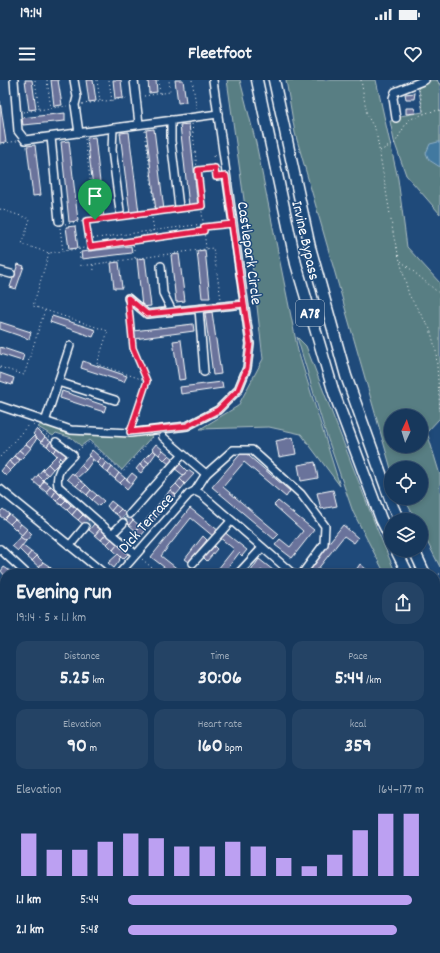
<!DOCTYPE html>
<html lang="en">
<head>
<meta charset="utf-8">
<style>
  :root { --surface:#17385c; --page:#244365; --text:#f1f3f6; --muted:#9eacbb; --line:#365272; --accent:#bca0f2 }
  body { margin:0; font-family:Dekko,sans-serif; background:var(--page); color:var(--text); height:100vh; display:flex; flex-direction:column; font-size:15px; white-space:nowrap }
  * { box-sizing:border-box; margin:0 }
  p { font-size:13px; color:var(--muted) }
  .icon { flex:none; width:22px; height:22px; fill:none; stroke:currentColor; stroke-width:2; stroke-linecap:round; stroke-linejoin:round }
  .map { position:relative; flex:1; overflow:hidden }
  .panel { position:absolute; left:0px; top:489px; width:440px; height:384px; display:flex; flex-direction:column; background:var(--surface); border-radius:16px 16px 0 0; box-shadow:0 2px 6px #0003,0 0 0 1px var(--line) }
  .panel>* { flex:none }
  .needle { width:26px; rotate:4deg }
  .controls { position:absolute; left:384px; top:329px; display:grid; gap:8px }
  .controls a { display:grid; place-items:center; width:44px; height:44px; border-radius:50%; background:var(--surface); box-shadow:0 2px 6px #0003,0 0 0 1px var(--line); font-size:20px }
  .pin { position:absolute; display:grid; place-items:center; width:34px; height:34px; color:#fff; margin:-41px -17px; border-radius:50% 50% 50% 0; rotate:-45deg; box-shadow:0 0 4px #0007 }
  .pin .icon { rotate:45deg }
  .round { display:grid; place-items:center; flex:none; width:42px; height:42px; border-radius:16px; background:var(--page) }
  .summary { display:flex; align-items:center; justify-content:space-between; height:68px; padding:0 16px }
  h1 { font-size:22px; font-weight:800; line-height:30px }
  .figures { display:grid; grid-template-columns:repeat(3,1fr); gap:6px; height:68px; padding:4px 16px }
  .figures div { display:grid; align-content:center; border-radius:10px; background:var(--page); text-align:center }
  .figures b { font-size:20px; font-weight:800 }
  .figures small { font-size:11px; font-weight:400 }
  .figures p { font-size:11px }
  .chart { height:112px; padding:8px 16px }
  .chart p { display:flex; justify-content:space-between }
  .chart svg { width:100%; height:72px; margin-top:4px; stroke:var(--accent); stroke-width:6 }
  ul { padding:0 16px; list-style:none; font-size:13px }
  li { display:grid; grid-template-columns:64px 48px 1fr; align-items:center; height:30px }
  li i { height:10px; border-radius:5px; background:var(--accent) }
  .status { display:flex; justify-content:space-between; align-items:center; height:28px; padding:0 20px; background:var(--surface); direction:ltr }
  .status svg { height:11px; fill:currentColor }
  header { display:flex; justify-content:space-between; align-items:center; height:52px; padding:0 16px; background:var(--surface); font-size:18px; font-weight:800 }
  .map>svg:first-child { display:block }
</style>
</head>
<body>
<div class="status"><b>19:14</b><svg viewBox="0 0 49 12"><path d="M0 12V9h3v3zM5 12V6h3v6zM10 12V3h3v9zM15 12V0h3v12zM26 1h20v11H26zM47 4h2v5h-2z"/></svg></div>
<header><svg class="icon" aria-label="menu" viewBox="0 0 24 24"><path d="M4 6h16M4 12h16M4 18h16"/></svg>Fleetfoot<svg class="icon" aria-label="heart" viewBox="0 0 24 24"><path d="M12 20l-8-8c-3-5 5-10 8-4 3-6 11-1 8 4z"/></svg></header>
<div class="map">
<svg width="440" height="873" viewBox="0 0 440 873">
  <rect width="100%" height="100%" fill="#1f4a7a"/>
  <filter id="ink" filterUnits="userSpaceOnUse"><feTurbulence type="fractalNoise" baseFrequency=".025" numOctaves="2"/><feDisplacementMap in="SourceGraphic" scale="8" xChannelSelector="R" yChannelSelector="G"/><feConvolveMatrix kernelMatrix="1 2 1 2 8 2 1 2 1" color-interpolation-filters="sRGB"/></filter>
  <g filter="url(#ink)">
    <g fill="#597e83" stroke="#acbec1" fill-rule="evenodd">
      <path d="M227,0H240L256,63L298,271L340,406L301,354L269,347L200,349L238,326L263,279L248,148Z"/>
      <path d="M286,0H376L398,99L407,167L440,203V338L427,352L440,395V487L421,450V440H416L404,418H421V388L391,389L295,53ZM391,336H421V366H391Z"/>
      <path d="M432,0H437L440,5V134L406,95L394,61L390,41L397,40L400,36L423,32L418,6Z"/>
      <path d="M297,257L306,266L377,449L396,494H385L353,432L325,351Z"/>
      <path d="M43,343L66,353L103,356L154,354L122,390L89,360L81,366L72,358L56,353L53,356L38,347Z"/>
    </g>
    <path fill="#4379a0" stroke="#8eafc6" d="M438,62H440V87L429,80L426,73L430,64Z"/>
    <g fill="#6a739b" stroke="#fff">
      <path d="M25,0H32L36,29L29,30Z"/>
      <path d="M51,0H58L62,25L54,26Z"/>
      <path d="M86,0H93L96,21L89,22Z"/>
      <path d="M113,0H121L123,18L115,19Z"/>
      <path d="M148,0H156L157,12L149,13Z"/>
      <path d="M175,0H183L186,22L178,23Z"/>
      <path d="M415,13L414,19H406L405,14Z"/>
      <path d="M0,21L6,62L0,63Z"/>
      <path d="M406,28H414L416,33L406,34Z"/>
      <path d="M65,33V41L23,45L22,38Z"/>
      <path d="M189,44L198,125L189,126L180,45Z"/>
      <path d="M154,49L164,130L156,131L146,50Z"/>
      <path d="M129,52L139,133L130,134L120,53Z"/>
      <path d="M95,57L104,138L97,139L87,58Z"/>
      <path d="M69,61L78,141L69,142L61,62Z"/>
      <path d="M35,65L41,115L33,116L27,66Z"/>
      <path d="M75,146L78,168L69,169L66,147Z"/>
      <path d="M131,166L132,173L82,179L81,172Z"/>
      <path d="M205,170L210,218H202L197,171Z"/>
      <path d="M179,174L185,221L176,222L171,175Z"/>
      <path d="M145,178L151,226L142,227L137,179Z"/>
      <path d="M119,182L122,208H114L111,183Z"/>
      <path d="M18,184L24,186L16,209L10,207Z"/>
      <path d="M212,232L221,294L213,295L205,233Z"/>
      <path d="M52,236L96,250L93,257L50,242Z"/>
      <path d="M0,242L31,252L29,259L0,249Z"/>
      <path d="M193,244L194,251L134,259L133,251Z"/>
      <path d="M181,260L186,299L179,300L173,261Z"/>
      <path d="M0,267L24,275L22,281L0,274Z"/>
      <path d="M83,281L127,296L124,302L81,288Z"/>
      <path d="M0,293L14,298L12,305L0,301Z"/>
      <path d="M222,302L223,308L181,314L180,307Z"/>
      <path d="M62,311L106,326L104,332L60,318Z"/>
      <path d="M37,349L45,357L41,362L33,354Z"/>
      <path d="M34,356L37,358L31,368L26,364Z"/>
      <path d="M45,357L51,361L47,366L41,362Z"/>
      <path d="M293,357L296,374L279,377L276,361Z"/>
      <path d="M51,361L58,367L53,372L47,366Z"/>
      <path d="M26,364L31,368L25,375L19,370Z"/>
      <path d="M156,364L163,370L159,375L152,369Z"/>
      <path d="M58,367L67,375L62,380L53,372Z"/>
      <path d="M19,370L25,375L20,380L14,376Z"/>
      <path d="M92,370L101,378L97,383L88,375Z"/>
      <path d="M153,370L156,373L149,383L144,379Z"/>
      <path d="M163,370L169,375L164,380L159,375Z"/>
      <path d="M243,371L290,411L286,417L244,382L223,407L279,454L274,459L212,407Z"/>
      <path d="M57,375L60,378L58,380L60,382L53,389L48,384Z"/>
      <path d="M169,375L174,379L169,384L164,380Z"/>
      <path d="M14,376L20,380L15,386L9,381Z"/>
      <path d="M89,376L93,380L86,390L81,385Z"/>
      <path d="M101,378L106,382L102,388L97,383Z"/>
      <path d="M144,379L149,383L145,388L140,384Z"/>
      <path d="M9,381L15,386L10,391L5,386Z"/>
      <path d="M106,382L112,387L108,393L102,388Z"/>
      <path d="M178,382L187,391L183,395L174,388Z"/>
      <path d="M315,382L318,398L301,401L298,385Z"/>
      <path d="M48,384L53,389L48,395L42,390Z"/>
      <path d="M140,384L145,388L141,393L136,389Z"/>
      <path d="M81,385L86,390L77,398L73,395Z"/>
      <path d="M5,386L10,391L6,396L1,391Z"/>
      <path d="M112,387L119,393L115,399L108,393Z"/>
      <path d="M42,390L48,395L43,400L38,395Z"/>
      <path d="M188,390L194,394L185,404L180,399Z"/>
      <path d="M72,393L81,401L76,406L67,399Z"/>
      <path d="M119,393L125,398L120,403L115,399Z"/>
      <path d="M132,393L137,397L132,404L127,399Z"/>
      <path d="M38,395L44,401L40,407L33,401Z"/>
      <path d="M125,398L132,404L127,410L120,403Z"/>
      <path d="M180,399L185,404L181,409L176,404Z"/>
      <path d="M44,401L51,406L46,412L40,407Z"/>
      <path d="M81,401L86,405L81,410L76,406Z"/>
      <path d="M176,404L181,409L176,415L170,410Z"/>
      <path d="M86,405L91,410L87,415L81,410Z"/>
      <path d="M51,406L56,411L52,417L46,412Z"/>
      <path d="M91,410L97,415L92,420L87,415Z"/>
      <path d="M170,410L176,415L170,421L165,417Z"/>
      <path d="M333,410L337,426L321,429L317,413Z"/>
      <path d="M56,411L61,416L56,421L52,417Z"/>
      <path d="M97,415L104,421L99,426L92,420Z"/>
      <path d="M61,416L66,420L61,425L56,421Z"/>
      <path d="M165,417L170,421L166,426L161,421Z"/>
      <path d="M66,420L71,425L67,430L61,425Z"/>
      <path d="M111,421L116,425L111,431L107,426Z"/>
      <path d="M161,421L166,426L161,432L156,427Z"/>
      <path d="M278,421L314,450L292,478L275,465L280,459L290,467L303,451L274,425Z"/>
      <path d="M71,425L77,429L72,435L67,430Z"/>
      <path d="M116,425L121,429L116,434L111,431Z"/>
      <path d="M156,427L161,432L156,438L151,434Z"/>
      <path d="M190,428L219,451L214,457L191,438L161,476L184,494H173L151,477Z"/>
      <path d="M3,429L9,434L4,439L0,436V432Z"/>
      <path d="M77,429L83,435L78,440L72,435Z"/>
      <path d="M121,429L126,434L122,439L116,434Z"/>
      <path d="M9,434L15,439L10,444L4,439Z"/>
      <path d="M126,434L133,440L129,445L122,439Z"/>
      <path d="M151,434L156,438L151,444L146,440Z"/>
      <path d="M83,435L89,440L85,446L78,440Z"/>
      <path d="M15,439L21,444L16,450L10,444Z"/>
      <path d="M133,440L140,446L136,451L129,445Z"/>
      <path d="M146,440L151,444L146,450L141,445Z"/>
      <path d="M21,444L27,449L22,455L16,450Z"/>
      <path d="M94,444L100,449L95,455L89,450Z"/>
      <path d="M141,445L146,450L139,458L133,453Z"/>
      <path d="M343,445L358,458L354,463L344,456L317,490L322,494H310L306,491Z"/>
      <path d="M27,449L32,454L26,461L20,457Z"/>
      <path d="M100,449L106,454L101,460L95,455Z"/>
      <path d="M223,451L247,470L242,476L239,473L223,494H214L234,469L219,457Z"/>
      <path d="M106,454L112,459L107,464L101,460Z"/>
      <path d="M203,456L207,460L189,482L185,479Z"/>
      <path d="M20,457L26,461L18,471L12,466Z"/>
      <path d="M112,459L118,464L113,470L107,464Z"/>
      <path d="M118,464L128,474L123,479L113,470Z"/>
      <path d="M22,465L31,472L27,477L19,469Z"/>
      <path d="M213,465L217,469L207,481L203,477Z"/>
      <path d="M31,472L37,476L32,481L27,477Z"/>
      <path d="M118,474L121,477L119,479L120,480L114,488L108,483Z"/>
      <path d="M37,476L43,482L39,487L32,481Z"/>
      <path d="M259,479L278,494H266L261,490L258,494H249Z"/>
      <path d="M43,482L49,486L44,492L39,487Z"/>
      <path d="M360,484L372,494H361L356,490Z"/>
      <path d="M49,486L54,491L52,494H47L44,492Z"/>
      <path d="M4,487L7,489L14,494H5V496L1,491Z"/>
      <path d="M435,663L440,667V676L435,672Z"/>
      <path d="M440,691V703L435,709V698Z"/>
      <path d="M435,755L439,758L440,757L439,769L435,766Z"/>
      <rect x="0" y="844" width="5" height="13"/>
      <path d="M435,844L440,848V858L435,854Z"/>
      <path d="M372,868H387L384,873H380Z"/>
    </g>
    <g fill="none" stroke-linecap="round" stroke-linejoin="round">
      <g stroke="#41658e" stroke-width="7" stroke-dasharray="7 3.5" stroke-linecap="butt">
        <path d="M123,443L130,434"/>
        <path d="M85,447L91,440"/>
      </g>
      <g stroke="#fff" stroke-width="10">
        <g id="minor">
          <path d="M14,0L18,51L25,60L218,34"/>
          <path d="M74,0L77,17L75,25L79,53"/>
          <path d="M134,0L139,44"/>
          <path d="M396,38L393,18L395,12L425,0"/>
          <path d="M171,40V61L179,127"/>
          <path d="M113,48L112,70L120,131"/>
          <path d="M51,57L59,141"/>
          <path d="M161,186L163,213L172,231"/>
          <path d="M0,191L11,194"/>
          <path d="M128,218L147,234L244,224"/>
          <path d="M199,229L204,292"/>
          <path d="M58,302L115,320"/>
          <path d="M0,326L71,350L130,353L187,346L218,330L238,310L247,288L250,264L213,0"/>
          <path d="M45,342L70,266"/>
          <path d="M163,357L206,394"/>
          <path d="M56,362L73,375C63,385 55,391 58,406L135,474"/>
          <path d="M0,409L101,491"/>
          <path d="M195,411L206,394L233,370H252L301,414L325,446L324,464L302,494"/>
          <path d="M195,411L201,414L293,494"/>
          <path d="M130,434L182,375"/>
          <path d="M112,454L123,443"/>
          <path d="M70,465L85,447"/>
          <path d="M0,469L27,494"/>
          <path d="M193,483L231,441"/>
          <path d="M119,494L189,414L195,411"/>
          <path d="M238,494L262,468"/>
          <path d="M0,603L5,605"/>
          <path d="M0,627L5,616"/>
          <path d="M0,635L5,638"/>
          <path d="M435,652L440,657"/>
          <path d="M0,705L5,707"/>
          <path d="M0,725L5,714"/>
          <path d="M435,736L440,738"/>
          <path d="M435,831L440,835"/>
          <path d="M63,868L73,873"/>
          <path d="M204,868L209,873"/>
          <path d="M344,868L353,873"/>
          <path d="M27,873L29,868"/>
          <path d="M116,873L119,868"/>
        </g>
      </g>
      <g stroke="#fff" stroke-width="13">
        <g id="highway">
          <path d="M257,0L296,184L334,313L381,439L391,459"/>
          <path d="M274,0L310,167L346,296L393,427L399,440"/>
          <path d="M396,470L408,494"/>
          <path d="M414,470L425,494"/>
          <path d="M435,514L440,524"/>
          <path d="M435,549L440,559"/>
        </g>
      </g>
      <g stroke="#fff" stroke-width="1" stroke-dasharray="1 3" stroke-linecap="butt">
        <path d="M35,0L39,29"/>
        <path d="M47,0L51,29"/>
        <path d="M97,0L100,21"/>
        <path d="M109,0L112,21"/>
        <path d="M158,0L160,13"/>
        <path d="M192,0L197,30"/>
        <path d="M361,0L367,35L376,51L394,158L409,215L430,249L436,271L440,331"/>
        <path d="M437,0L440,5"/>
        <path d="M419,10L424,34"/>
        <path d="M144,16L170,12L169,0"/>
        <path d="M82,24L129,18"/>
        <path d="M23,32L67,26"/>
        <path d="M192,44L206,168"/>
        <path d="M145,51L155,131"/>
        <path d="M85,59L95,139"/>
        <path d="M0,64L17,61"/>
        <path d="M380,71L395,63L408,40L429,32L440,30"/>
        <path d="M216,75H213L216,97H220"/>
        <path d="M198,90L215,88"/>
        <path d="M186,128L201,126"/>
        <path d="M0,129L30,139L22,164L49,173L204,151"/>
        <path d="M125,135L173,129"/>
        <path d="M87,142L90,167"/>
        <path d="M65,144L116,137"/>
        <path d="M204,147L227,144"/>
        <path d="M60,148L63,171"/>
        <path d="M89,159L203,144"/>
        <path d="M79,169L81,186L213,168L221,219"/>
        <path d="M49,173L33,226L108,251L97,284L147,301"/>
        <path d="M135,178L133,161L154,150L151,132"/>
        <path d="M401,181L440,214"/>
        <path d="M93,185L94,190"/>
        <path d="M129,229L133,268L147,301L132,346"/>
        <path d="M0,287L24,295L45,230"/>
        <path d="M33,345L51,358"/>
        <path d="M78,370L89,362L123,392L153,357"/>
        <path d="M0,377L29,344"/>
        <path d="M142,479L159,494"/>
        <path d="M440,494H437L440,499"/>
        <path d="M435,719L440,713"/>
        <path d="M435,720L440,723"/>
      </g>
      <use href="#minor" stroke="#1f4a7a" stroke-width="7"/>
      <use href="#highway" stroke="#1f4a7a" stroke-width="10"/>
    </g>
  </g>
  <g fill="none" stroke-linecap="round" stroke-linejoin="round" filter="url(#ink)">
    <g stroke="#fff" stroke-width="8">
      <path id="route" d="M95,140L86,141L90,167L204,151V147L232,144L250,264L247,288L238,310L218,330L187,346L130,352L147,301L133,268L128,218L147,234L244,224L226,96L216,97L215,88L198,90L202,126L95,140"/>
    </g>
    <use href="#route" stroke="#e11d48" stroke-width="5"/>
  </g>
  <g text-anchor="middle" stroke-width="3" stroke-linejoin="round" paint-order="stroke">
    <rect fill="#1f4a7a" stroke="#bcc9d7" stroke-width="1" x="296" y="220" width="28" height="26" rx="3"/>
    <g font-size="15" font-weight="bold" fill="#fff">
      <text x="310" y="238">A78</text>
    </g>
    <g font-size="16" fill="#fff" stroke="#1f4a7a">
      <text transform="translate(307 160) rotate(77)" y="6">Irvine Bypass</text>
      <text transform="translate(251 173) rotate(82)" y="6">Castlepark Circle</text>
      <text transform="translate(145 442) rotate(-48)" y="6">Dick Terrace</text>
    </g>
  </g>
</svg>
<div class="controls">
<a><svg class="needle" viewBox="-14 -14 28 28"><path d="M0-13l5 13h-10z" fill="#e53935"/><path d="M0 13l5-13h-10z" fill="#9eacbb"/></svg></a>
<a><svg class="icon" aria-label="locate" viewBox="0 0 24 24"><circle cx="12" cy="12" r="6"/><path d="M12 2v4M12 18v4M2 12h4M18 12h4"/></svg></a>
<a><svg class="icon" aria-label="layers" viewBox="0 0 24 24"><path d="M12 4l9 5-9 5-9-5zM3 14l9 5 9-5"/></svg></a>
</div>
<div class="pin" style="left:95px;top:140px;background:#1e9e55"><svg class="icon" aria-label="arrive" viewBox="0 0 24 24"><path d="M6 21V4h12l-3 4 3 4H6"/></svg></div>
<section class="panel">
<div class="summary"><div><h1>Evening run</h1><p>19:14 · 5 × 1.1 km</p></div><a class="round"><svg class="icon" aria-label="share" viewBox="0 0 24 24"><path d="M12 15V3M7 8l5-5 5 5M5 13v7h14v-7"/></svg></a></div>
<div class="figures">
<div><p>Distance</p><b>5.25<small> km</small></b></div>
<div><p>Time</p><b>30:06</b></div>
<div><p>Pace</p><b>5:44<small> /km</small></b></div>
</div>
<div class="figures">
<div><p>Elevation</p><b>90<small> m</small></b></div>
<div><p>Heart rate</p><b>160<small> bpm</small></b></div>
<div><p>kcal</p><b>359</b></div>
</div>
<div class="chart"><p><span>Elevation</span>164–177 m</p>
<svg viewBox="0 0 160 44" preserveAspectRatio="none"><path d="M5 44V18M15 44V28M25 44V28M35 44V23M45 44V18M55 44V21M65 44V26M75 44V26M85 44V23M95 44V26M105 44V33M115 44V38M125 44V31M135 44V16M145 44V6M155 44V6"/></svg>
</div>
<ul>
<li><b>1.1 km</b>5:44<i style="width:96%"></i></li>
<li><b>2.1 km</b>5:48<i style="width:91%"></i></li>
</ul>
</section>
</div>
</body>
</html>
